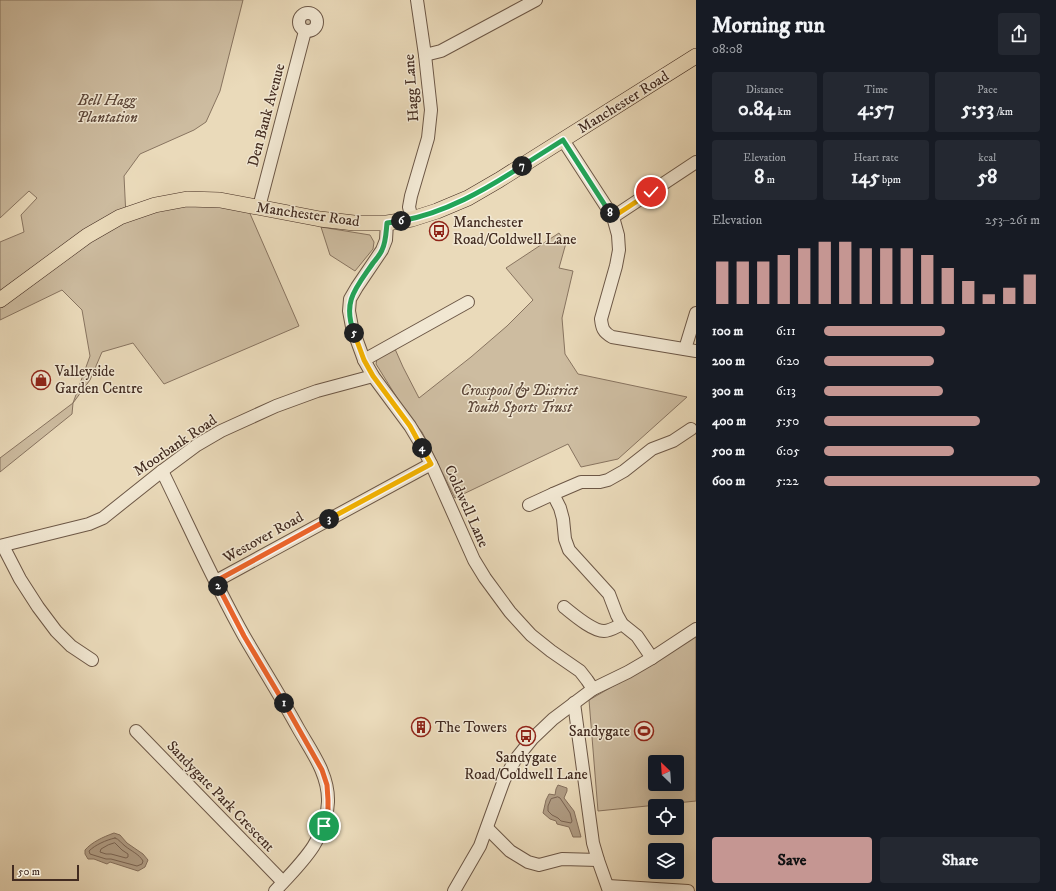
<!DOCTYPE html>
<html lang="en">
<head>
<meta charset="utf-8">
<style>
  :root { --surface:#171b24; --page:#242831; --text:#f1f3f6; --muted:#9ea1a6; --accent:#c59692 }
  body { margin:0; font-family:"IM FELL DW Pica",serif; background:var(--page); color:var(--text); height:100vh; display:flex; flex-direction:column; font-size:15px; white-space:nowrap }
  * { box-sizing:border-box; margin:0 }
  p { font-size:13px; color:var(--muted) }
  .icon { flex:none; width:22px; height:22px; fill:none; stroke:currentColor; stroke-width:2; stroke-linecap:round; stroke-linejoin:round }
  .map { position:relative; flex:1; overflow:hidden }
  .sheet { display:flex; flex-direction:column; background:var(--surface); width:360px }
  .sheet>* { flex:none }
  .needle { width:26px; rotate:335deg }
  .controls { position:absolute; left:648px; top:755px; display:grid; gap:8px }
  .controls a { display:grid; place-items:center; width:36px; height:36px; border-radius:4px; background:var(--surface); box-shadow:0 4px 16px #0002; font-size:20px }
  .scale { position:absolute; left:12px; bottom:10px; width:67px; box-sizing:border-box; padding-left:4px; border:2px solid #422b20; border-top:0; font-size:11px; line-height:14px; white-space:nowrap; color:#422b20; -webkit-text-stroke:3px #f1e7d2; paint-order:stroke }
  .pin { position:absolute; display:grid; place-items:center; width:34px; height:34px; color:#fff; margin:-17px; border:2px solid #fff; border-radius:50%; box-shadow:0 1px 4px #0007 }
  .km { position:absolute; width:20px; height:20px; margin:-10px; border-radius:50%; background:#222; color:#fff; font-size:11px; line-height:20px; text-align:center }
  .round { display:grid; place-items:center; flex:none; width:42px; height:42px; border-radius:4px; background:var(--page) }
  .overview { display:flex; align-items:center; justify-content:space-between; height:68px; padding:0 16px }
  h1 { font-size:22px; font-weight:700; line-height:30px }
  .stats { display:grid; grid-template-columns:repeat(3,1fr); gap:6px; height:68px; padding:4px 16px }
  .stats div { display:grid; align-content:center; border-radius:4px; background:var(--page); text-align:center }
  .stats b { font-size:20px; font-weight:700 }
  .stats small { font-size:11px; font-weight:400 }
  .stats p { font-size:11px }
  .chart { height:112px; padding:8px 16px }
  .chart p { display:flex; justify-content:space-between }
  .chart svg { width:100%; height:72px; margin-top:4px; stroke:var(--accent); stroke-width:6 }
  .action { display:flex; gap:8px; margin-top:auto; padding:8px 16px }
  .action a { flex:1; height:46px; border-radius:4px; background:var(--accent); color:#111; font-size:16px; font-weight:700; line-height:46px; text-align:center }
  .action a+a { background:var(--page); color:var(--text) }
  ul { padding:0 16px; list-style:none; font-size:13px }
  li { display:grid; grid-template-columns:64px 48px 1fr; align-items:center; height:30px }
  li i { height:10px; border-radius:5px; background:var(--accent) }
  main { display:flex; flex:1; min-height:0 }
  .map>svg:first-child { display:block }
</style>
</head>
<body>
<main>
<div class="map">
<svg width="696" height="891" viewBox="0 0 696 891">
  <rect width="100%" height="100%" fill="#eadaba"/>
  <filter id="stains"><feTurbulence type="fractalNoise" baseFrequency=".005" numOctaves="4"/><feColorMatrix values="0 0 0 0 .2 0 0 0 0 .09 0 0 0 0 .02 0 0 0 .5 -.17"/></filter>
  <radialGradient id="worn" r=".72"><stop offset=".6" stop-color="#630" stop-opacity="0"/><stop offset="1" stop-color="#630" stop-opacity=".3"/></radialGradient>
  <g fill="#cdbca0" stroke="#887460" fill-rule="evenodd">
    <path d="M0,0H243L220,91L206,122L194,130L140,154L124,176L126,217L186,205L248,209L299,326L164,384L133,343L102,352L90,380L73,403L72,414L0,472V458L73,403L90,356L82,310L62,290L0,320V242L24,232L21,215L37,198L29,191L0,218Z"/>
    <circle cx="308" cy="22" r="5.5"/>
    <path d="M321,227L370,235L374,242L373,249L355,271L330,255Z"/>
    <path d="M559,233L566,243L559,268L573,271L562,318L565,354L578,374L687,397L618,459L581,467L568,444L455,498L422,432L404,409L376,364L377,359L395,349L403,367L419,398L471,357L507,326L533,300L506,268Z"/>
    <path d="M696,635V801L598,811L589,700L636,673ZM655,762H677V784H655Z"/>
  </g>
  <g fill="#b19e86" stroke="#85705d">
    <path d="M558,785L567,788V791L564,798L574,811L581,837H573L569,827L557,824L556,821L550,819L543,813L546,800L549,794L555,795L556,789Z"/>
    <path d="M114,833L120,835L127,843L143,854L148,860L145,867L138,871L110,862L107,864L94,859H88L85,854V850C92,842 103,837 114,833Z"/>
  </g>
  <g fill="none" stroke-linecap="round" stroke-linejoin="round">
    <g stroke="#7a6453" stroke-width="1">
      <path d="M558,797L560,798L570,813L572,821L571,823L561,821L558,818L552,815L548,811V806L551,799Z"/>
      <path d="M115,838C119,839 121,843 125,846C131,851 139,854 143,861L142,864L137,866L111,859H106L90,854L89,851C95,845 106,840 115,838Z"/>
      <path d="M115,843L122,850L128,854V857L126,858L111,854H106L100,852L101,849L108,845Z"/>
    </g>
    <g stroke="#6c5746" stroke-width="14">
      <g id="minor">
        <circle cx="308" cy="22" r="9"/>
        <path d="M425,55L441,51L536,0"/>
        <path d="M563,140L613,217L618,235L619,250L616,266L601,319C602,328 603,332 612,337L696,351"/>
        <path d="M259,207L305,31"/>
        <path d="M613,217L696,162"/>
        <path d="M412,219L409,207L411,196L428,138L431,110L425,55L417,0"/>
        <path d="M387,223L386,240L382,250L357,287L350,299L349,311L352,327L364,360L373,376L410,426L422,446L433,468L474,560L485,578L510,612L531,635L551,651L580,671L587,680L593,689"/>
        <path d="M685,349L696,313"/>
        <path d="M364,360L468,302"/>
        <path d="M162,471C189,526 214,583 244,636C262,667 281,697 298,728C311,751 329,774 328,802C327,840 299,865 275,891"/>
        <path d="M529,505L553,494"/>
        <path d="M0,546L89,524L103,518L162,471L197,445L221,431L276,406L317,391L373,376"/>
        <path d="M3,546L20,579L38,607L56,631L71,646L92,660"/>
        <path d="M216,581L431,464"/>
        <path d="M564,607C573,614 592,631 604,631C610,631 616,627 622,624"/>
        <path d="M652,658L637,636L622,624L617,615L609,594L569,550L565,539L563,519L560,508L553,494L581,482H600L608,480L624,471L652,449L673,441L691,429"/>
        <path d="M574,703L593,843L598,860L609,891"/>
        <path d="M136,731L283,882"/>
        <path d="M487,828L510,851L528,862L539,865L562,859L598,860"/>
        <path d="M608,886L688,891"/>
        <path d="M454,891L480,846L504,780L515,760L532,739L553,719L593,689L628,672L652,658L696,629"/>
      </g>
    </g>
    <g stroke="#422b20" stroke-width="16">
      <path id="major" d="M0,300L87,236L120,217L155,205L187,199L220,200L320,219L354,223H387L412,219L437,211L468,198L499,180L696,56"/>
    </g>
    <use href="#minor" stroke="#f1e7d2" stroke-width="12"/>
    <use href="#major" stroke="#eadaba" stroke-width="15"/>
  </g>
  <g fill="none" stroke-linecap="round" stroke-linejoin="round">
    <g stroke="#fff" stroke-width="8">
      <path id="split-1" d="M284,703L322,770L327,785L328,800V813L324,826"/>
    </g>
    <g stroke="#fff" stroke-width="8">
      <path id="split-2" d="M218,586L244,636L284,703"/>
    </g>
    <g stroke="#fff" stroke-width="8">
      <path id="split-3" d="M218,586L216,581L329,519"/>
    </g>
    <g stroke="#fff" stroke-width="8">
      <path id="split-4" d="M329,519L431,464L422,448"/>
    </g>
    <g stroke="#fff" stroke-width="8">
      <path id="split-5" d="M354,333L364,360L373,376L410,426L422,448"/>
    </g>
    <g stroke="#fff" stroke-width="8">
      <path id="split-6" d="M354,333C342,301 356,288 373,263C376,259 380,255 382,250C386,242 386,232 387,223L401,221"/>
    </g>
    <g stroke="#fff" stroke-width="8">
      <path id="split-7" d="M401,221C445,213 485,190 522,166"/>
    </g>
    <g stroke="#fff" stroke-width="8">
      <path id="split-8" d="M522,166L563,140L610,213"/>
    </g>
    <g stroke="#fff" stroke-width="8">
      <path id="split-9" d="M610,213L613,217L651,192"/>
    </g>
    <use href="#split-1" stroke="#f0652b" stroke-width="5"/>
    <use href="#split-2" stroke="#f0652b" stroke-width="5"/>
    <use href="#split-3" stroke="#f0652b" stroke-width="5"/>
    <use href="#split-4" stroke="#f5b400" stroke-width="5"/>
    <use href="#split-5" stroke="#f5b400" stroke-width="5"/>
    <use href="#split-6" stroke="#22a559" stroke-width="5"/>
    <use href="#split-7" stroke="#22a559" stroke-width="5"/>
    <use href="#split-8" stroke="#22a559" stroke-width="5"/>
    <use href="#split-9" stroke="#f5b400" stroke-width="5"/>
  </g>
  <defs>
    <g id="bus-ring" transform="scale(1)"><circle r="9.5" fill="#f1e7d2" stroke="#8f2418" stroke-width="1.5"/><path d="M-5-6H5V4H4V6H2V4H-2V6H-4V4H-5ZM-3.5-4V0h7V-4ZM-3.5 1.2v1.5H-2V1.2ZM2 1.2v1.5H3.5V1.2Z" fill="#8f2418"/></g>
    <g id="shop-ring" transform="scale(1)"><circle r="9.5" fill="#f1e7d2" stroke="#8f2418" stroke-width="1.5"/><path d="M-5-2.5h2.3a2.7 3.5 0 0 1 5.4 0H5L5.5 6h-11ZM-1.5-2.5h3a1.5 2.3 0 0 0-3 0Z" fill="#8f2418"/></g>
    <g id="building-ring" transform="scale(1)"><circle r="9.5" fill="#f1e7d2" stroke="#8f2418" stroke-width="1.5"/><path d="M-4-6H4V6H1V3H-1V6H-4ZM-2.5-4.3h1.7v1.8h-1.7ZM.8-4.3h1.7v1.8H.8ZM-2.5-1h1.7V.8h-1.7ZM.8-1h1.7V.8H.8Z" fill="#8f2418"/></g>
    <g id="stadium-ring" transform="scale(1)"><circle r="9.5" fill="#f1e7d2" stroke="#8f2418" stroke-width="1.5"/><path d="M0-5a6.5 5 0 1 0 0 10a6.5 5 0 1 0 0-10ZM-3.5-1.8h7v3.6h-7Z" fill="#8f2418"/></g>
  </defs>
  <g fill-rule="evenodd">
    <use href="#bus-ring" x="439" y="231"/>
    <use href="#shop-ring" x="41" y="380"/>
    <use href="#building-ring" x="421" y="727"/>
    <use href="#stadium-ring" x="644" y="731"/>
    <use href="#bus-ring" x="526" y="736"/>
  </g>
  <g text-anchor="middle" stroke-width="3" stroke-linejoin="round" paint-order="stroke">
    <g font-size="15" fill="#422b20" stroke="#f1e7d2">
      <text transform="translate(411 88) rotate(-94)" y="5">Hagg Lane</text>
      <text transform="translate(623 102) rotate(-32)" y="5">Manchester Road</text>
      <text transform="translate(266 115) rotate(-75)" y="5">Den Bank Avenue</text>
      <text transform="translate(308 214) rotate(8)" y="5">Manchester Road</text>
      <text transform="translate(175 445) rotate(-34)" y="5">Moorbank Road</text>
      <text transform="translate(467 506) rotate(66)" y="5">Coldwell Lane</text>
      <text transform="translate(263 537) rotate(-29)" y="5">Westover Road</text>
      <text transform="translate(221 796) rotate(46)" y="5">Sandygate Park Crescent</text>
    </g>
    <g font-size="15" font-style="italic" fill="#5e483a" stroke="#f1e7d2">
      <text x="107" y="105">Bell Hagg<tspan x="107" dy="17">Plantation</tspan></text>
      <text x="519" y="395">Crosspool &amp; District<tspan x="519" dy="17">Youth Sports Trust</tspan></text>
    </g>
    <g font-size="15" fill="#422b20" stroke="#f1e7d2" text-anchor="start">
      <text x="453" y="227">Manchester<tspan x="453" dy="17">Road/Coldwell Lane</tspan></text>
      <text x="55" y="376">Valleyside<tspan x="55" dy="17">Garden Centre</tspan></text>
      <text x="435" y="732">The Towers</text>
      <text x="630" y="736" text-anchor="end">Sandygate</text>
      <text x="526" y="762" text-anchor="middle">Sandygate<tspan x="526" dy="17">Road/Coldwell Lane</tspan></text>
    </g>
  </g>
  <rect width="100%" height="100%" filter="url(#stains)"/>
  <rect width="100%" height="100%" fill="url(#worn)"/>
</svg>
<div class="controls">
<a><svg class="needle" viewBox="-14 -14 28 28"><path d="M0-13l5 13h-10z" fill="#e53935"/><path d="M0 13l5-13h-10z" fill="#9ea1a6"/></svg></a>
<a><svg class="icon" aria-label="locate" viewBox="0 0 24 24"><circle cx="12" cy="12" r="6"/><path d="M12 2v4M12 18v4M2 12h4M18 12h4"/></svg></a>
<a><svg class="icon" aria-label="layers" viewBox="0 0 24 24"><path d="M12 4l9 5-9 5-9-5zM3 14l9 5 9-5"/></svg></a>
</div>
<div class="scale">50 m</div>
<div class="pin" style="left:324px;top:826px;background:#1e9e55"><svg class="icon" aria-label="arrive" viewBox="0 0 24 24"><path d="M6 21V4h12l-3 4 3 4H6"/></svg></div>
<div class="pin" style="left:651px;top:192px;background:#d93025"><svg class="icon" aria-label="check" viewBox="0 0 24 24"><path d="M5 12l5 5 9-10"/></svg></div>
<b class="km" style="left:284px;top:703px">1</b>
<b class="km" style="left:218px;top:586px">2</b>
<b class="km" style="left:329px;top:519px">3</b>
<b class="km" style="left:422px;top:448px">4</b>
<b class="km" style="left:354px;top:333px">5</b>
<b class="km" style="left:401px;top:221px">6</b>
<b class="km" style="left:522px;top:166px">7</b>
<b class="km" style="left:610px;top:213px">8</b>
</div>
<section class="sheet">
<div class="overview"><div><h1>Morning run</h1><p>08:08</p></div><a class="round"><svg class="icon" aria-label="share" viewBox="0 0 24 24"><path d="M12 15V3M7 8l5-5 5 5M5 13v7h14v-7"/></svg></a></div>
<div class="stats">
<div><p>Distance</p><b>0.84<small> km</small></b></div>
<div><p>Time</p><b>4:57</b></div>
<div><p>Pace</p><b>5:53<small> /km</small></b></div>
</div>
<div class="stats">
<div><p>Elevation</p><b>8<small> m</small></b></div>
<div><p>Heart rate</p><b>145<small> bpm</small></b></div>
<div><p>kcal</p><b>58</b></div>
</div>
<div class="chart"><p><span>Elevation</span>253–261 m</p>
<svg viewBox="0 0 160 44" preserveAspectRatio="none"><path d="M5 44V18M15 44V18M25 44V18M35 44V14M45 44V10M55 44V6M65 44V6M75 44V10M85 44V10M95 44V10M105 44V14M115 44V22M125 44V30M135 44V38M145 44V34M155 44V26"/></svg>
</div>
<ul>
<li><b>100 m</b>6:11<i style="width:56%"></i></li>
<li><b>200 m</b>6:20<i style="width:51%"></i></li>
<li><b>300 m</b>6:13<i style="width:55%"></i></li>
<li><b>400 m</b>5:50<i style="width:72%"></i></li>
<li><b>500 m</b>6:05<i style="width:60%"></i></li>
<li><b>600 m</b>5:22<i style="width:100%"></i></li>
</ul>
<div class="action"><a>Save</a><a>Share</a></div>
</section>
</main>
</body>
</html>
